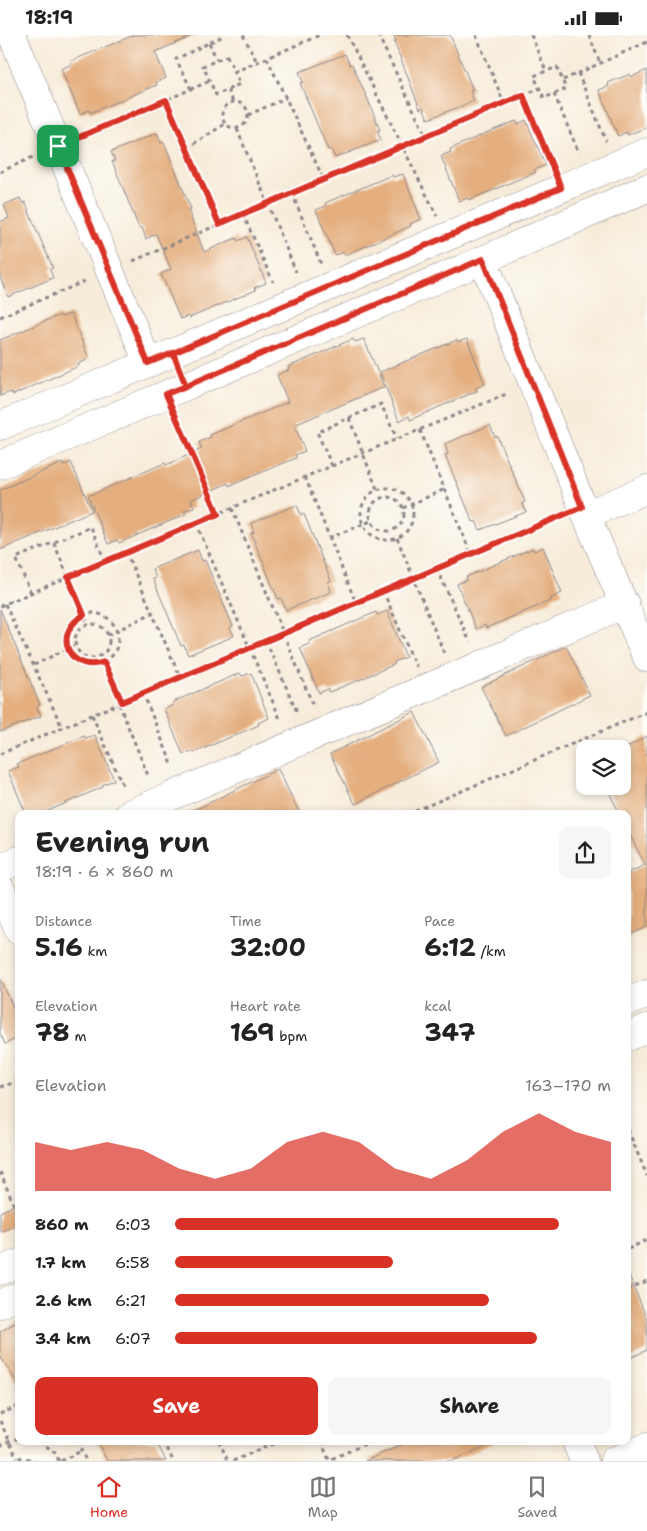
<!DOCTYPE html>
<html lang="en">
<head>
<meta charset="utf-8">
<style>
  :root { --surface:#fff; --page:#f6f6f6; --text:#222; --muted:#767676; --line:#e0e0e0; --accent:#d93025 }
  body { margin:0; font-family:"Shantell Sans",sans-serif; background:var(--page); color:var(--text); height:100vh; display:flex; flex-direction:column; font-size:19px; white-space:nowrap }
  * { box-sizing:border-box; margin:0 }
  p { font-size:16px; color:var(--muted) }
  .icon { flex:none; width:28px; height:28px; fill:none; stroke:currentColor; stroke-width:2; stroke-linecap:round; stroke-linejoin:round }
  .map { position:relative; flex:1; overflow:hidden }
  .panel { position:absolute; left:15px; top:775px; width:616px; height:635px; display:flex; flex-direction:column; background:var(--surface); border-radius:10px; box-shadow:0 2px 8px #0003 }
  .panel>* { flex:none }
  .tools { position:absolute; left:576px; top:705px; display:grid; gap:10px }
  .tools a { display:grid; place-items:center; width:55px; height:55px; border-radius:10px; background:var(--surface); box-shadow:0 2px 8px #0003; font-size:25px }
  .pin { position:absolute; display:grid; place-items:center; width:42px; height:42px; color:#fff; margin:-21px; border-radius:10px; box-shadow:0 2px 8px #0006 }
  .round { display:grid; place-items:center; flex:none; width:52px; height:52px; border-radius:10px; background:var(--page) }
  .head { display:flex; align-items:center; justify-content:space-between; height:85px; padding:0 20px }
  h1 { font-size:28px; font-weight:700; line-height:38px }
  .metrics { display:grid; grid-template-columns:repeat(3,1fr); gap:8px; height:85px; padding:5px 20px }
  .metrics div { display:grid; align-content:center }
  .metrics b { font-size:25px; font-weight:700 }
  .metrics small { font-size:14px; font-weight:400 }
  .metrics p { font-size:14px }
  .chart { height:140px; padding:10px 20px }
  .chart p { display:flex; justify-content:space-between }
  .chart svg { width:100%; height:90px; margin-top:5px; fill:var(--accent); opacity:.7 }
  .action { display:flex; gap:10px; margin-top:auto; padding:10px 20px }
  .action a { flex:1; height:58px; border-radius:10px; background:var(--accent); color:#fff; font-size:20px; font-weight:700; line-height:58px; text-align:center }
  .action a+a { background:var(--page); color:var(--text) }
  ul { padding:0 20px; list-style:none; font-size:16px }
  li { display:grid; grid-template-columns:80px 60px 1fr; align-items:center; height:38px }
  li i { height:12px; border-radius:6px; background:var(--accent) }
  .status { display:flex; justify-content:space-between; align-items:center; height:35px; padding:0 25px; background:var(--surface); direction:ltr }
  .status svg { height:14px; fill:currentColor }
  .menu { display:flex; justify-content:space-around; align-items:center; height:70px; border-top:1px solid var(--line); background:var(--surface); font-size:14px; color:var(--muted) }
  .menu a { display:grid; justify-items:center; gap:2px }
  .menu .current { color:var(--accent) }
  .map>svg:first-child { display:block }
</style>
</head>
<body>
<div class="status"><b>18:19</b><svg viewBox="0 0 49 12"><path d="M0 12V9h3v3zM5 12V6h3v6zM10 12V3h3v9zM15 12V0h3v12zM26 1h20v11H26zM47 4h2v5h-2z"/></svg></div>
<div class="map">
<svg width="647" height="1426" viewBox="0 0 647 1426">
  <rect width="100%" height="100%" fill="#fdfcf7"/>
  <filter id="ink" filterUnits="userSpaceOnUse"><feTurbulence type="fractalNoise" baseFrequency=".02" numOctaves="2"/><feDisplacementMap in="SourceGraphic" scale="10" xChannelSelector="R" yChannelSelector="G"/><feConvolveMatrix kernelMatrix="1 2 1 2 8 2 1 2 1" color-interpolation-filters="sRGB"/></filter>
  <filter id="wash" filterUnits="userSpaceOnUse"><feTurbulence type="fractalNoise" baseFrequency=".0096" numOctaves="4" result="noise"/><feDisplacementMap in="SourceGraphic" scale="20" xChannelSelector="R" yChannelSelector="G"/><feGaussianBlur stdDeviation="1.12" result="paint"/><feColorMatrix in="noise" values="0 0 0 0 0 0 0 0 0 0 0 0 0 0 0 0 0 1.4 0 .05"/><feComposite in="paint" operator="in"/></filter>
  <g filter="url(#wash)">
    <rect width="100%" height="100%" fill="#f7ecda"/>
    <g id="blocks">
      <g fill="#e4ae7e">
        <path d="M134,0H195L155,17L166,43L156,47L157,50L90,78L89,75L80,79L61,34L72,29L71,26Z"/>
        <path d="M394,0H450L473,55L470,56L474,66L428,84L423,72L420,74L406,37L394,7L396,6Z"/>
        <path d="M345,19L350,30L352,29L368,65L380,95L377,96L381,105L335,123L331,114L328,115L300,48L303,47L299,37Z"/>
        <path d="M647,35V92L628,100L627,97L618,101L599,55L609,51L608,48L630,39L631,42Z"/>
        <path d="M526,85L546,130L534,135L536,137L469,165L468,163L459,166L441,121L451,117L450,114L486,98L516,86L518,89Z"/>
        <path d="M157,98L161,108L164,107L191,174L188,175L204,217L236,203L238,206L247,202L266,248L254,253L256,255L189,283L188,281L180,284L161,239L171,234L156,199L146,204L142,192L139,193L112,126H115L111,117Z"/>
        <path d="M403,139L421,184L410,189L411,191L375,207L345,220L344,217L335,220L316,175L326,171L325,168L392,140L393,142Z"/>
        <path d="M20,163L22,168L25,167L42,208L53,233L50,234L53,243L8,262L0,242V187L9,183L4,170Z"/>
        <path d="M71,279L89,324L78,329L79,331L13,360L11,357L0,361V305L60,280L61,282Z"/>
        <path d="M353,304L355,307L364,304L384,352L294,390L305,416L295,420L296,423L229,451L228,448L191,465L194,472L184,476L186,479L119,508L117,505L108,509L88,461L165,428L166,430L202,414L199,407L211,402L210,400L288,367L277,340L289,335L288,332Z"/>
        <path d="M467,304L485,349L476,353L477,356L439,372L410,385L409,381L399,386L380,337L457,305L458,307Z"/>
        <path d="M490,390L495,402L497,401L525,467L522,468L526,477L480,495L476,486L473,487L445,420L448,419L445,409Z"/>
        <path d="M71,427L92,476L0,515V455L62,428L63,431Z"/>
        <path d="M297,470L301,480L304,479L331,546L328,547L331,557L286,575L281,563L278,564L251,498L254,497L251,488Z"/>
        <path d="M543,512L562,558L551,563L552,565L486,593L485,590L476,594L457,549L467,545L466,542L533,513L534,516Z"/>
        <path d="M198,515L202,526L205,525L220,561L233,591L230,593L234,601L188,620L184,610L181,611L153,544L156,543L152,534Z"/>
        <path d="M0,574L40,670L37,672L41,681L0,697Z"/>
        <path d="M387,576L406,622L394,627L395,629L359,645L329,657L328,654L319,658L300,613L311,608L309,606L376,577L377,580Z"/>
        <path d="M566,611L590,660L506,701L481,652Z"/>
        <path d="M240,638L242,641L251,638L269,683L258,688L259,690L193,718L192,716L183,719L164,674L174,670L173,667Z"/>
        <path d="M414,677L439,727L355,769L330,719Z"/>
        <path d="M95,700L114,745L102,750L103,752L41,779H26L8,736L19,732L17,729L55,713L84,701L85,703Z"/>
        <path d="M647,701V892L628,901V838L645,830L628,796V779H620L606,751H622V715Z"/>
        <path d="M278,734L300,779H186Z"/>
        <path d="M0,943L19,985V1002L5,1009L0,998Z"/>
        <path d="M19,1168V1189L0,1197V1177Z"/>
        <path d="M628,1238L647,1284V1315L628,1324Z"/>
        <path d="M19,1285V1351L0,1321V1297Z"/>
        <path d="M97,1406H156L166,1426H107Z"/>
        <path d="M410,1406H497L452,1426H365Z"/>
      </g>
    </g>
  </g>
  <g filter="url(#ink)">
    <use href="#blocks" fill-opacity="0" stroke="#8c878a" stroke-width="1"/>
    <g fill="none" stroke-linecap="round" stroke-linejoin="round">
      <g stroke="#8c878a" stroke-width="29">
        <g id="minor">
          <path d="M12,0L148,328"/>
          <path d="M483,225L586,480L647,623"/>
          <path d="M0,391L647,117"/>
          <path d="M0,430L483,225L647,153"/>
          <path d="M586,480L647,454"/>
          <path d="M129,779L625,569"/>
          <path d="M0,833L19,825"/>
          <path d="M0,853L19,896"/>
          <path d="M628,967L647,959"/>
          <path d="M628,1002L647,993"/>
          <path d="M0,1236L19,1228"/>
          <path d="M0,1269L19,1261"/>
          <path d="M576,1406L584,1426"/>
          <path d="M614,1426L647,1412"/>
        </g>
      </g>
      <g stroke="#8c878a" stroke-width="3" stroke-dasharray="4 4" stroke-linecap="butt">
        <path d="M243,0L257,27"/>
        <path d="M347,0L437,181"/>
        <path d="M378,0L426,101"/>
        <path d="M476,0L504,68"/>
        <path d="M531,0L546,36"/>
        <path d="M589,0L600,28"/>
        <path d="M209,8L217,25"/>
        <path d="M227,21L240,49L216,60L203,31Z"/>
        <path d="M267,23L324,145"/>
        <path d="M557,32L566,54L544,63L534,41Z"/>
        <path d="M234,37L320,0"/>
        <path d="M578,38L606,106"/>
        <path d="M563,45L647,7"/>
        <path d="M191,54L176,24L225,0"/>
        <path d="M228,55L233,67"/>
        <path d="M554,59L579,118"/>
        <path d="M523,60L552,129"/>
        <path d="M166,65L219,189"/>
        <circle cx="235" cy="80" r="13"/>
        <path d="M248,80L286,63"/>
        <path d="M237,94L296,237"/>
        <path d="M80,102L210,46"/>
        <path d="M187,113L225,89"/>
        <path d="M0,137L35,121"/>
        <path d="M292,158L321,229"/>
        <path d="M243,179L273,247"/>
        <path d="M133,226L540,53"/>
        <path d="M0,282L88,245"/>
        <path d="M176,383L218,479"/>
        <path d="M349,383L377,454"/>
        <path d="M420,395L471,519"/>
        <path d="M332,431L317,397L381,369L397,404"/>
        <path d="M305,442L356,568"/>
        <circle cx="387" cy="479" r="26"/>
        <circle cx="387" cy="479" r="17"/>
        <path d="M232,473L314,673"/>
        <path d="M403,473L445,454"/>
        <path d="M196,488L281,686"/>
        <path d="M329,503L371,486"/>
        <path d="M397,503L444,618"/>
        <path d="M54,508L88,590"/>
        <path d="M126,517L180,642"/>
        <path d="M437,534L470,607"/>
        <path d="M383,556L416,632"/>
        <path d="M31,558L16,523L91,492L105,526"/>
        <path d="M5,569L62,692"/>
        <path d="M0,571L305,442L509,358"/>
        <circle cx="92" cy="604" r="26"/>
        <circle cx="92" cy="606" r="17"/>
        <path d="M108,600L152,578"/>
        <path d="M266,606L298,679"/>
        <path d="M104,627L121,667"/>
        <path d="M34,630L75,610"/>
        <path d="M143,658L173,732"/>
        <path d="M119,669L149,743"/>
        <path d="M92,680L124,753"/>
        <path d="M0,719L561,481"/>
        <path d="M408,779L647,677"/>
        <path d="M0,1052L19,1046"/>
        <path d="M628,1095L647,1141"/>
        <path d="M0,1137L19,1182"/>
        <path d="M628,1214L647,1205"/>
        <path d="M628,1254L647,1246"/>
        <path d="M0,1379L19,1371"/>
        <path d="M0,1386L17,1423"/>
        <path d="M40,1406L55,1418L59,1426"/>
        <path d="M77,1406L86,1426"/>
        <path d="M164,1406L173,1426"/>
        <path d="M219,1406L228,1426"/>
        <path d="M321,1406L329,1425L372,1406"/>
        <path d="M0,1411L9,1406L19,1403"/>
        <path d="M11,1426L23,1422L35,1426"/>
        <path d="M61,1426L81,1416"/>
        <path d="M233,1426L280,1406"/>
      </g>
      <use href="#minor" stroke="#fff" stroke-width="28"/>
    </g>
  </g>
  <g fill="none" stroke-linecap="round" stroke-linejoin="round" filter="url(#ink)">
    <g stroke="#fff" stroke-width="10">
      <path id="route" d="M58,111L148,328L173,318L186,351L166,359L218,479L68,542L84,580C51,598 69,639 104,627L122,667L582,472L483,224L186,351L173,318L561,153L523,60L219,189L166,65L58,111"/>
    </g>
    <use href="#route" stroke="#d93025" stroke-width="6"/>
  </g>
</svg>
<div class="tools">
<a><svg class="icon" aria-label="layers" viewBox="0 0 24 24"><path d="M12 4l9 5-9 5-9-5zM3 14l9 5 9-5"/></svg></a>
</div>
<div class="pin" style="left:58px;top:111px;background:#1e9e55"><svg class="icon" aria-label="arrive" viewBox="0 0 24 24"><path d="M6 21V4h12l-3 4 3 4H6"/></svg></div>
<section class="panel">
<div class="head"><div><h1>Evening run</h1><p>18:19 · 6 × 860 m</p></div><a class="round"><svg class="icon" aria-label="share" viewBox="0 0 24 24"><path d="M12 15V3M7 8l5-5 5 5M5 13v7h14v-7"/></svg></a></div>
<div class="metrics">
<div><p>Distance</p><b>5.16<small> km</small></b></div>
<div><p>Time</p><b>32:00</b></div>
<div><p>Pace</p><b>6:12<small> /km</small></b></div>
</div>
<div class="metrics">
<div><p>Elevation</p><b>78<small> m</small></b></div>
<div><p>Heart rate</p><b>169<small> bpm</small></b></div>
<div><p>kcal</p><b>347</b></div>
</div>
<div class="chart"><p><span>Elevation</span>163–170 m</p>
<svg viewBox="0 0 160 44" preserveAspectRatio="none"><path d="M0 44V20L10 24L20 20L30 24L40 33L50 38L60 33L70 20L80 15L90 20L100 33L110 38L120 29L130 15L140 6L150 15L160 20V44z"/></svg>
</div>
<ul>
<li><b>860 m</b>6:03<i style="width:88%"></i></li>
<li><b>1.7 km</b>6:58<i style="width:50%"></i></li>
<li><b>2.6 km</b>6:21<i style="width:72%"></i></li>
<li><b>3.4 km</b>6:07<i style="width:83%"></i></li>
</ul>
<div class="action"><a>Save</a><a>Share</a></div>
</section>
</div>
<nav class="menu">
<a class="current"><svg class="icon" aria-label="home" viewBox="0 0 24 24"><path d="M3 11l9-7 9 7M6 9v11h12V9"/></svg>Home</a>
<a><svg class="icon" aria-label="map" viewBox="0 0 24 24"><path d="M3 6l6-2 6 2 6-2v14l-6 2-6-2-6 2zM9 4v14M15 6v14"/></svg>Map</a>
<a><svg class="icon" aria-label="saved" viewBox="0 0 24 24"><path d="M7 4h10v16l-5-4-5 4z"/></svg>Saved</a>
</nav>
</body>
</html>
